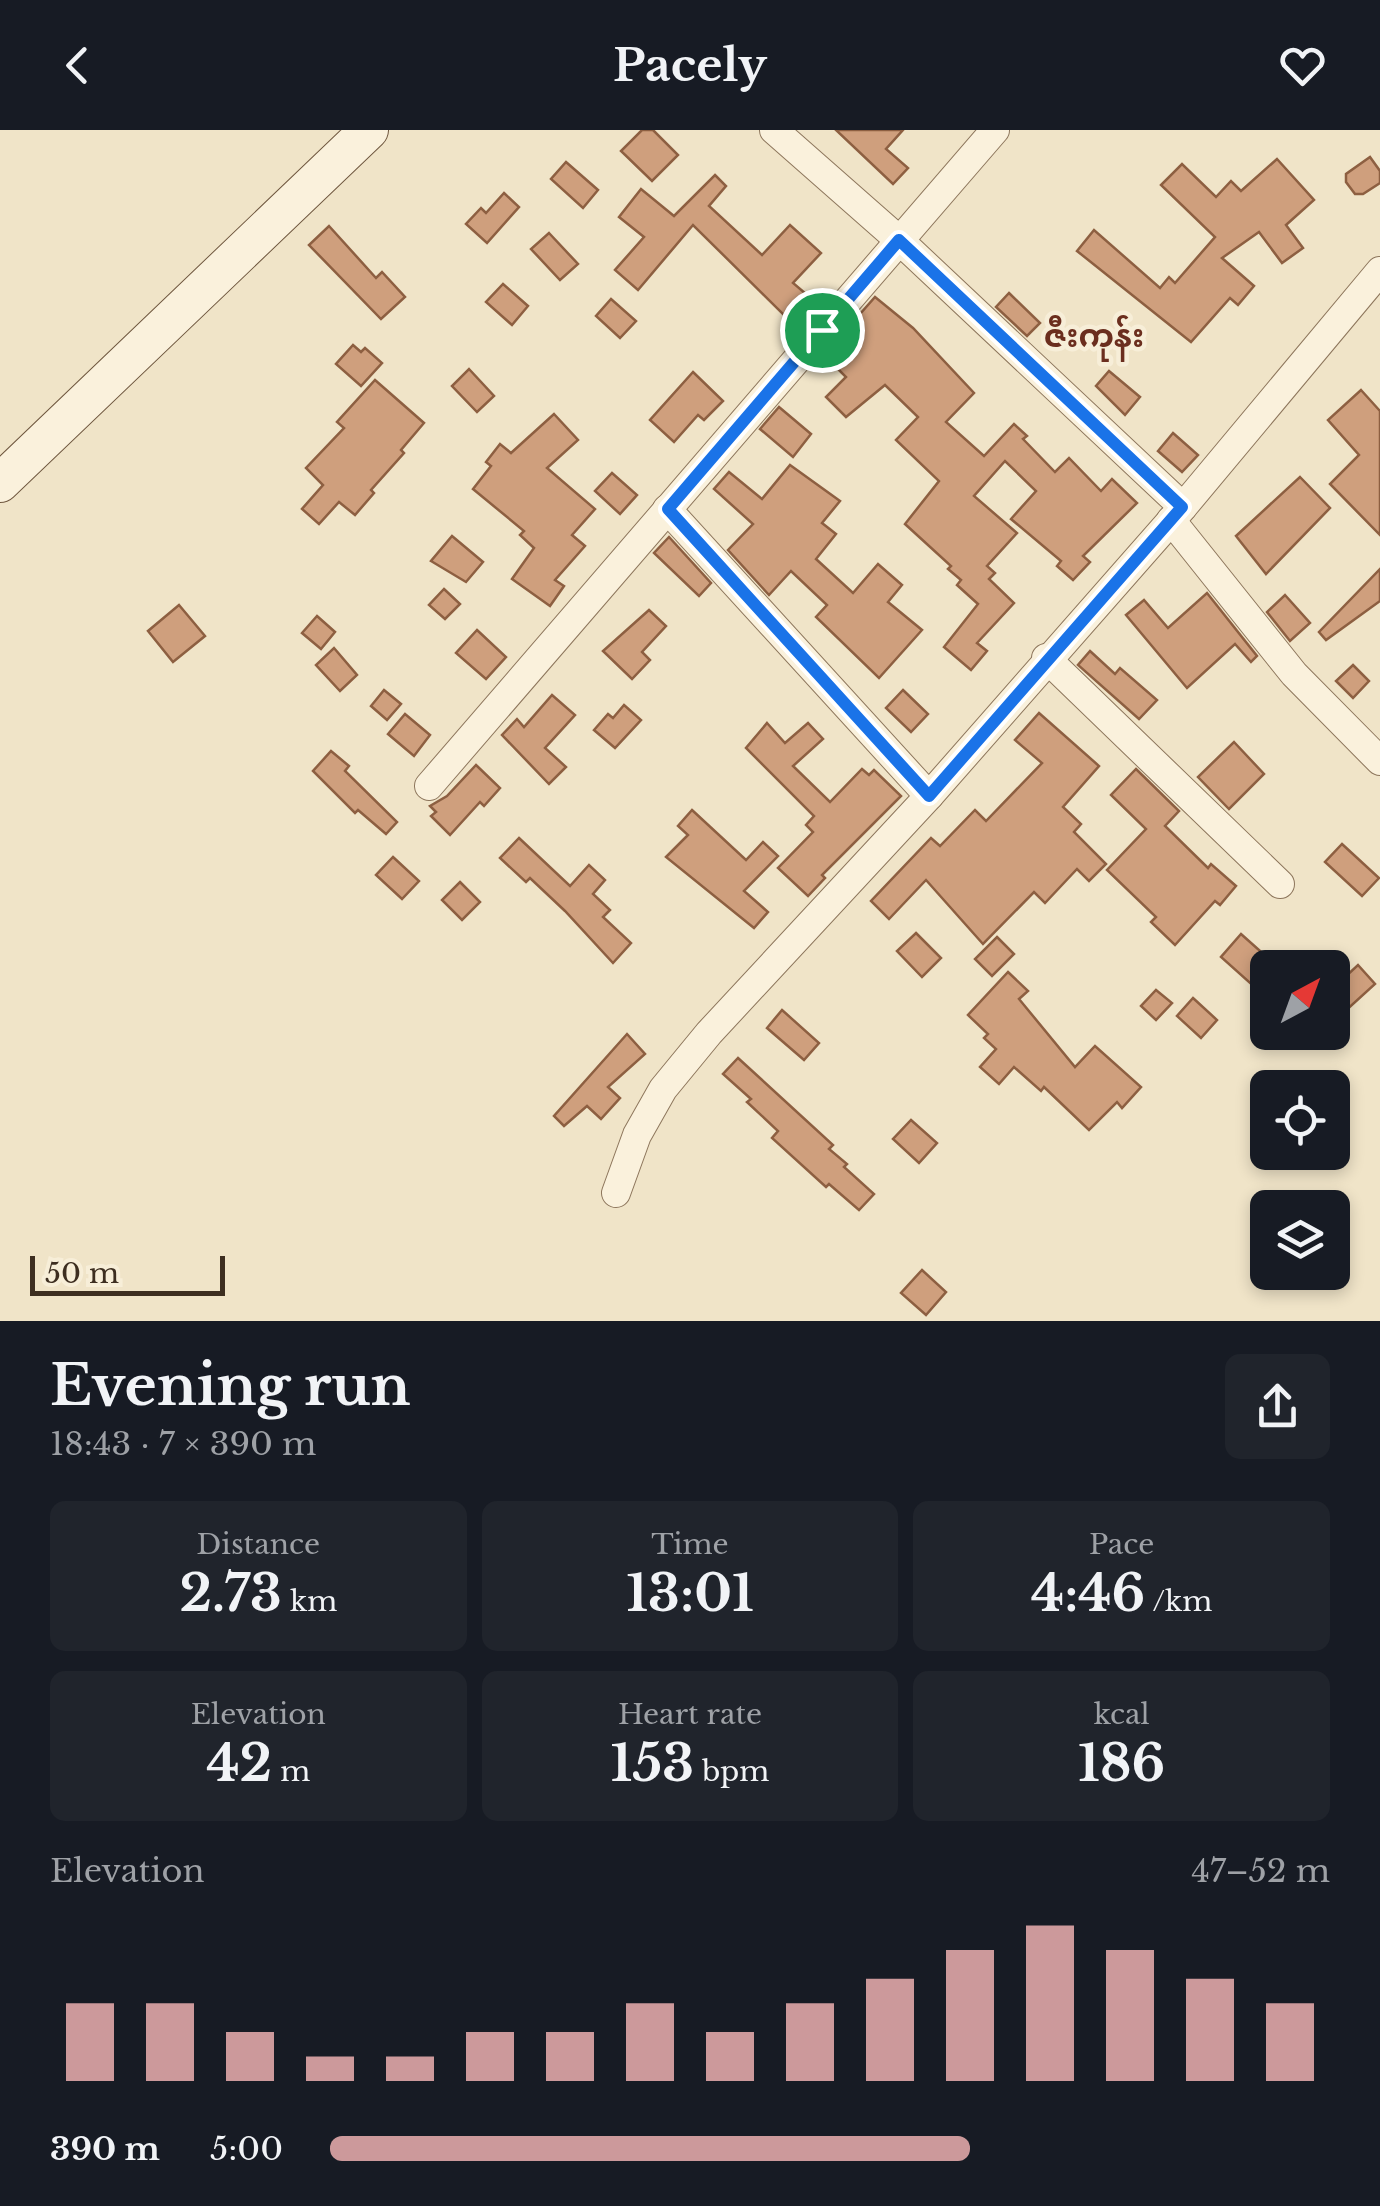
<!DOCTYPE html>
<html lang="en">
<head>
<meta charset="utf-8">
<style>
  :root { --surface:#171b24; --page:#20242c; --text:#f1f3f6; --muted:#9ea1a6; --accent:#cc999b }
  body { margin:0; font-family:"Libre Baskerville","Noto Sans Myanmar",serif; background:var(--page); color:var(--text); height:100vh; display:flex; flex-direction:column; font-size:38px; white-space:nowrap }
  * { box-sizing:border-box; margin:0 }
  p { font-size:32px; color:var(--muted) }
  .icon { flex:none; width:55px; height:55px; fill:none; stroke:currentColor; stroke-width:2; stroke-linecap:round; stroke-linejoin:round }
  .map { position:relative; height:1191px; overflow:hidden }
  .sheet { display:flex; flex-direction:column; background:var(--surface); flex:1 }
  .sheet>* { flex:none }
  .needle { width:65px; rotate:41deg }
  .controls { position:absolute; left:1250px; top:820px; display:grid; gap:20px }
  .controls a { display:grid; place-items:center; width:100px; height:100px; border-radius:15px; background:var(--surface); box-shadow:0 5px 15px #0003; font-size:50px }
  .scale { position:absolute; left:30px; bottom:25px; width:195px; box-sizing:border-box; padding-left:10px; border:5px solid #3d2e20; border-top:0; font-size:28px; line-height:35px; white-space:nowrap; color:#3d2e20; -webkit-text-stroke:8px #f7eed8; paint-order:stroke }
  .pin { position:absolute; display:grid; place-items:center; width:85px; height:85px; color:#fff; margin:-42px; border:5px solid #fff; border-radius:50%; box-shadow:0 2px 10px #0007 }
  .round { display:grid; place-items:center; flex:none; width:105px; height:105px; border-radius:15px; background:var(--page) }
  .overview { display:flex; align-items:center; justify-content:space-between; height:170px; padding:0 50px }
  h1 { font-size:55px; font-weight:700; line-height:75px }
  .stats { display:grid; grid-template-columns:repeat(3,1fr); gap:15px; height:170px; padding:10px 50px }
  .stats div { display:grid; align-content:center; border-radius:15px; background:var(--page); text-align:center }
  .stats b { font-size:50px; font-weight:700 }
  .stats small { font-size:28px; font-weight:400 }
  .stats p { font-size:28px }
  .chart { height:280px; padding:20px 50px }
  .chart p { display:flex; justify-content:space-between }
  .chart svg { width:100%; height:180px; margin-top:10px; stroke:var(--accent); stroke-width:6 }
  ul { padding:0 50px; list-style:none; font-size:32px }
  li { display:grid; grid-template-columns:160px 120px 1fr; align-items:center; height:75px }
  li i { height:25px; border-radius:12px; background:var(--accent) }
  header { display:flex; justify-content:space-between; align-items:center; height:130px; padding:0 50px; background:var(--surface); font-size:45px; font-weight:700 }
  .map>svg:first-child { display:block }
</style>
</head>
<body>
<header><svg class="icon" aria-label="back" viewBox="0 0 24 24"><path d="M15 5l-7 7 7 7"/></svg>Pacely<svg class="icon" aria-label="heart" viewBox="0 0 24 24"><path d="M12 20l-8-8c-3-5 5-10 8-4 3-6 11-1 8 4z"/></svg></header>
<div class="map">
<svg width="1380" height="1191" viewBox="0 0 1380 1191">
  <rect width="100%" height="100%" fill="#f0e4c8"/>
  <g fill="#cf9f7d" stroke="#8d5f41" stroke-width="2.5">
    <path d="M642,0H653L678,25L652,51L621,21Z"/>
    <path d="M836,0H903L886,19L908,38L893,54Z"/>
    <path d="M1370,27L1380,41V53L1363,64H1355L1346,52V44Z"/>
    <path d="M1277,29L1314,70L1286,95L1303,118L1282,133L1259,102L1222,128L1254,156L1238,175L1230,168L1191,212L1077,121L1094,100L1160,158L1169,147L1175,153L1215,107L1161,55L1182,34L1216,67L1231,51L1241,61Z"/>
    <path d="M566,32L598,60L583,78L551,49Z"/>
    <path d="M715,45L726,56L709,76L762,125L790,95L821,123L793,153L813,170L793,194L693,95L638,160L615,140L644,107L619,87L641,59L674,86Z"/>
    <path d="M504,63L519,77L487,113L466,94L481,78L486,83Z"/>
    <path d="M329,96L376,148L382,142L405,167L381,189L309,115Z"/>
    <path d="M549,103L578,134L560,150L531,119Z"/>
    <path d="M503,154L528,176L512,195L486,172Z"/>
    <path d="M1009,163L1040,193L1027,206L996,177Z"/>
    <path d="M875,167L913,198L974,263L946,292L984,326L1014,294L1027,306L1023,309L1055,342L1069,328L1101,361L1112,349L1137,373L1083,426L1090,432L1073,450L1057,436L1061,431L1011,389L1036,361L1005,331L974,366L1017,403L987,436L995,443L989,449L1014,473L977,513L987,521L971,540L944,517L978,474L957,455L961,450L948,439L951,436L905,394L939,351L896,310L918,287L885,255L846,287L826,267L846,247L824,225Z"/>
    <path d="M611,169L636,191L620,208L596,186Z"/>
    <path d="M353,215L361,222L365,218L382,233L361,256L336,234Z"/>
    <path d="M469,239L494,266L477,282L452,256Z"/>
    <path d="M1109,241L1140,267L1125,285L1096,256Z"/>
    <path d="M693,242L723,271L704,290L698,285L674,312L650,290Z"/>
    <path d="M375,250L424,293L401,320L404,323L371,360L374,363L355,385L339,372L319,394L302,379L323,355L306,338L344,298L337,292Z"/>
    <path d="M1361,260L1380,281V405L1330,354L1359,325L1328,290Z"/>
    <path d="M779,277L811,304L793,327L760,299Z"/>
    <path d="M554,284L578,310L547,338L595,379L572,405L585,416L555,450L564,456L550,476L512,449L534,418L520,405L524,401L473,359L491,336L486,332L500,314L511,323Z"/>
    <path d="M1173,303L1198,325L1182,342L1158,321Z"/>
    <path d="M790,335L840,371L822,393L836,404L816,429L853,463L878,434L902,455L888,472L922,500L879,548L816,487L827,475L791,441L769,465L728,420L753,394L714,359L729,342L762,369Z"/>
    <path d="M612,343L637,365L620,384L595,361Z"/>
    <path d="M1300,347L1330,378L1266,444L1236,406Z"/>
    <path d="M452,406L483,432L466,452L431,431Z"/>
    <path d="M669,407L711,453L699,466L654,423Z"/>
    <path d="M1380,439V471L1326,510L1319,502Z"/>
    <path d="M444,459L460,474L445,489L429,475Z"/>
    <path d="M1207,463L1257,526L1251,532L1235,514L1187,558L1126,485L1144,470L1168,498Z"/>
    <path d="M1285,465L1310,493L1290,511L1267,482Z"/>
    <path d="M179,475L205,506L173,532L148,501Z"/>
    <path d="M649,480L666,496L642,522L650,530L632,549L603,521Z"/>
    <path d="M317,486L335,502L321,519L302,503Z"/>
    <path d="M477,500L506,527L486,549L456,523Z"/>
    <path d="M334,518L357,545L340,561L316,535Z"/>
    <path d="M1090,521L1115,544L1120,538L1157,570L1139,589L1078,535Z"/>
    <path d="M1353,535L1369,551L1353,568L1336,551Z"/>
    <path d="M384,560L401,574L387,590L371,576Z"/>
    <path d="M903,560L928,584L911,602L886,578Z"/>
    <path d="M552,565L575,585L545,618L566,637L549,654L502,605L517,589L524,597Z"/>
    <path d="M624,575L641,590L615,618L594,600L608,584L613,588Z"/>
    <path d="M1039,583L1099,636L1063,677L1081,694L1074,702L1106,734L1089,751L1077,739L1045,773L1034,762L983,814L926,750L889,789L871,771L931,708L940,716L975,680L986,691L1042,633L1015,610Z"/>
    <path d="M405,584L430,605L414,626L388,604Z"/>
    <path d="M767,593L785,613L808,593L823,609L793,636L830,672L862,639L869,645L874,640L901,666L822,745L825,748L808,766L778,738L813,702L806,695L814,686L746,618Z"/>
    <path d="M1234,612L1264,644L1229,679L1198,647Z"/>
    <path d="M331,621L349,636L345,641L397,692L386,704L358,680L355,683L313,641Z"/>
    <path d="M476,635L500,658L484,676L480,672L450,705L431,686L436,682L430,676L447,666Z"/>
    <path d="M1136,639L1179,681L1165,696L1208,738L1211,734L1236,756L1220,775L1215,771L1175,815L1151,792L1156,787L1107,740L1146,699L1111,665Z"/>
    <path d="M692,680L746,730L763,712L778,726L744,761L768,782L754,798L666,727L688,705L678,696Z"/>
    <path d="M519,708L570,756L589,735L605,750L593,764L610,780L603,787L631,813L613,833L565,781L530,748L526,752L500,728Z"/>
    <path d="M1342,714L1379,748L1362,766L1325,732Z"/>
    <path d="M393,727L419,751L402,769L376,745Z"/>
    <path d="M460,752L480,772L462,790L442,770Z"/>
    <path d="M916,803L941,828L922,847L897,821Z"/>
    <path d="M1241,804L1268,828V869L1221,827Z"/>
    <path d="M997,807L1014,824L992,846L975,829Z"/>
    <path d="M1358,835L1375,854L1342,884L1332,873V859Z"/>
    <path d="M1008,842L1028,861L1019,869L1075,937L1095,916L1141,957L1122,978L1117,972L1089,1000L1044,957L1041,961L1014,937L999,954L980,937L996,919L984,908L988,904L968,885Z"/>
    <path d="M1156,860L1172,873L1156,890L1141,876Z"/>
    <path d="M1193,868L1217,890L1201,908L1177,886Z"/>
    <path d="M782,880L819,913L804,930L767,898Z"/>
    <path d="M627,904L645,924L608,957L620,968L601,989L587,976L564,996L554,986Z"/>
    <path d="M738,928L833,1015L829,1019L847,1034L844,1037L874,1064L859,1080L829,1054L826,1057L772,1008L778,1001L747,972L751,969L723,944Z"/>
    <path d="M911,990L937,1013L919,1033L893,1009Z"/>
    <path d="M922,1140L946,1162L926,1185L901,1163Z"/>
  </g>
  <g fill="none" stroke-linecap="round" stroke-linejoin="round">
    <g stroke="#8d765c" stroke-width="30">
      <g id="street">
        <path d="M774,0L899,110L1183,377L1380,141"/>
        <path d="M667,379L929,666"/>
        <path d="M1171,390L1294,544L1380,631"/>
        <path d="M1046,528L1280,754"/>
        <path d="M429,656L995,0"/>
        <path d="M616,1063L637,1005L663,959L709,903L929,666L1183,377"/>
      </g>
    </g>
    <g stroke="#6f573f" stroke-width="40">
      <path id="secondary" d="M0,353L369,0"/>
    </g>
    <use href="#street" stroke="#faf1dc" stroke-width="28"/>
    <use href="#secondary" stroke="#faf1dc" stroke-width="38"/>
  </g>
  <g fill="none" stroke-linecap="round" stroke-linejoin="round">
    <g stroke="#fff" stroke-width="20">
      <path id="route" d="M899,110L1182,377L929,666L668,379Z"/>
    </g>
    <use href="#route" stroke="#1a73e8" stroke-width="12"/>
  </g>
  <g text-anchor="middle" stroke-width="9" stroke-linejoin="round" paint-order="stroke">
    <g font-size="32" font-weight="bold" fill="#6b2e1e" stroke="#f7eed8">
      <text x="1094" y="217">ဇီးကုန်း</text>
    </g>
  </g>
</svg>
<div class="controls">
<a><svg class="needle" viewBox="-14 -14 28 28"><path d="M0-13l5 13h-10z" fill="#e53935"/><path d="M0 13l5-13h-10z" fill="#9ea1a6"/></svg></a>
<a><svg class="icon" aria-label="locate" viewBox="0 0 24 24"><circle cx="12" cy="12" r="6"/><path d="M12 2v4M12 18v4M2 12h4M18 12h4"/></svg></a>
<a><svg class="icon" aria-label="layers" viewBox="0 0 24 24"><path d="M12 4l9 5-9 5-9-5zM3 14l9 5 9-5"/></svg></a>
</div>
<div class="scale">50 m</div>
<div class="pin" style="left:822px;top:200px;background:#1e9e55"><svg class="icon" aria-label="arrive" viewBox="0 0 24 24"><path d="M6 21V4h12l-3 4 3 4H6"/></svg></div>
</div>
<section class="sheet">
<div class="overview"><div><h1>Evening run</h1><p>18:43 · 7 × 390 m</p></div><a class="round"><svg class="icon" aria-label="share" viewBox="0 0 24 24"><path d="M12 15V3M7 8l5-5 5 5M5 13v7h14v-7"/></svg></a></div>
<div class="stats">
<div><p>Distance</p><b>2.73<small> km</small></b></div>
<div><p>Time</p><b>13:01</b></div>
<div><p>Pace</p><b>4:46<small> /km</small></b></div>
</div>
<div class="stats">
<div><p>Elevation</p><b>42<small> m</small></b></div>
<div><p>Heart rate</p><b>153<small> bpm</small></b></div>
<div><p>kcal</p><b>186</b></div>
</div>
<div class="chart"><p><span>Elevation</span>47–52 m</p>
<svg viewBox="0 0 160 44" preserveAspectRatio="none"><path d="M5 44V25M15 44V25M25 44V32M35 44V38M45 44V38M55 44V32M65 44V32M75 44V25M85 44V32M95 44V25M105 44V19M115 44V12M125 44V6M135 44V12M145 44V19M155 44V25"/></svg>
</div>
<ul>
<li><b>390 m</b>5:00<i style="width:64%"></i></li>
</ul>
</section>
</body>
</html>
